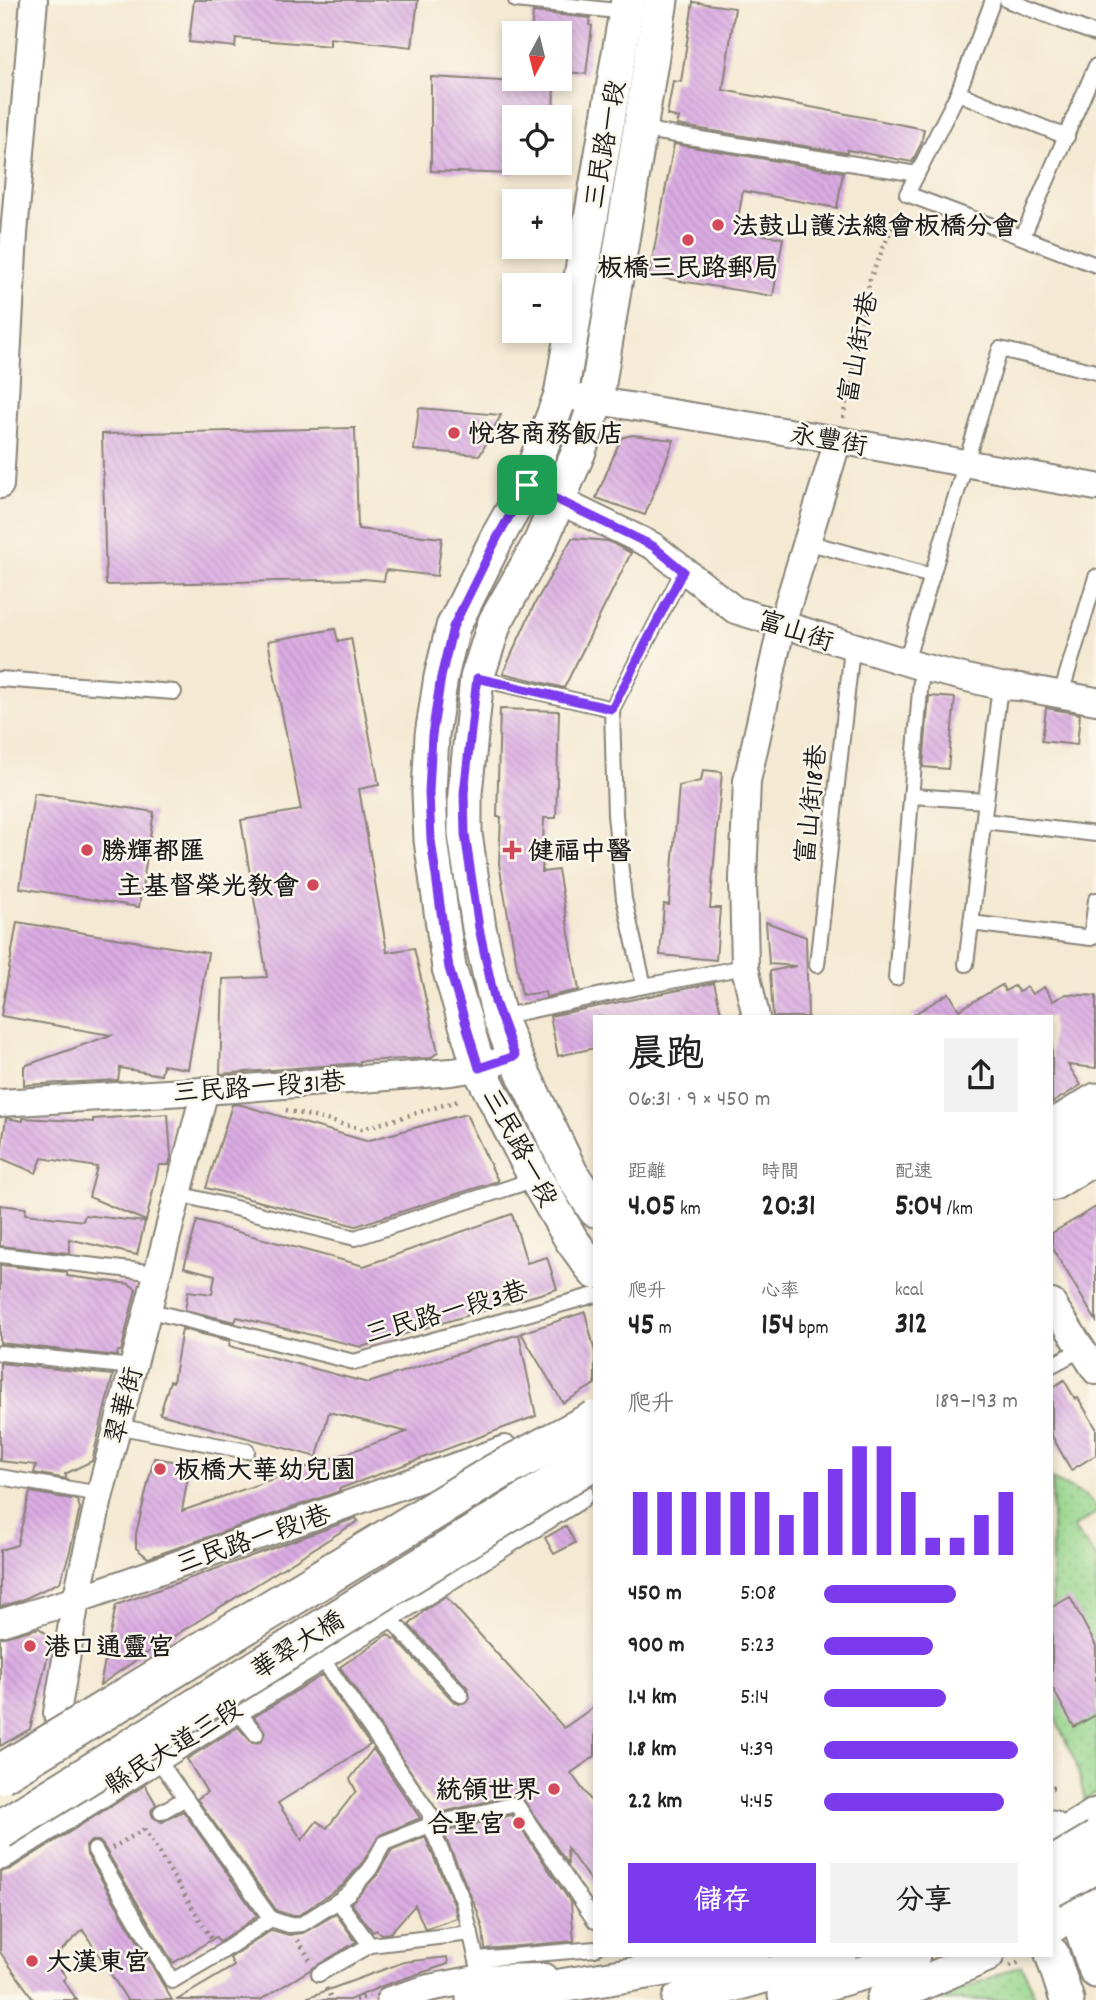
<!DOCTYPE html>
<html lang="zh-TW">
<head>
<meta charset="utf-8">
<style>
  :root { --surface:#fff; --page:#f2f2f2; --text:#222; --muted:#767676; --accent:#7c3aed }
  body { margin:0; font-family:Dekko,"LXGW WenKai TC",sans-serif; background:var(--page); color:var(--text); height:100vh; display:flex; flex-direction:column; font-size:26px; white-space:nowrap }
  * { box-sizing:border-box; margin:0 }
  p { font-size:23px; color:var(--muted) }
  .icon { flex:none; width:38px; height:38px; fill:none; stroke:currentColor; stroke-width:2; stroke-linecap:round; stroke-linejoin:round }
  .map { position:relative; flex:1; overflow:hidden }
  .panel { position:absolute; left:593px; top:1015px; width:460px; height:942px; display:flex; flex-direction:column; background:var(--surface); border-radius:0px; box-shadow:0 4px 10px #0003 }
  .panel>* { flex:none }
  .needle { width:46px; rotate:187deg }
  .buttons { position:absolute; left:502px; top:21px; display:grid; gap:14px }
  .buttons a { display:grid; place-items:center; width:70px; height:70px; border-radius:0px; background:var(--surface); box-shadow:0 4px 10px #0003; font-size:35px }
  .pin { position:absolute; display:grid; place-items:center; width:60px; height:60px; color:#fff; margin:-30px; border-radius:14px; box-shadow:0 4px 10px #0006 }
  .round { display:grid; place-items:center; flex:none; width:74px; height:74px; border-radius:0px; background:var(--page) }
  .overview { display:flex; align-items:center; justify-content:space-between; height:119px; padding:0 35px }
  h1 { font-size:38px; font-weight:700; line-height:52px }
  .figures { display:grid; grid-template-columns:repeat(3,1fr); gap:10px; height:119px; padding:7px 35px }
  .figures div { display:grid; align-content:center }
  .figures b { font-size:30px; font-weight:700 }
  .figures small { font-size:19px; font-weight:400 }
  .figures p { font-size:19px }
  .chart { height:196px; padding:14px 35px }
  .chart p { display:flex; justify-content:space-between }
  .chart svg { width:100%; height:126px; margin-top:7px; stroke:var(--accent); stroke-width:6 }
  .action { display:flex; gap:14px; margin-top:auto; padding:14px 35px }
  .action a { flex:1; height:80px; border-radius:0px; background:var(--accent); color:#fff; font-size:28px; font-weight:700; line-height:80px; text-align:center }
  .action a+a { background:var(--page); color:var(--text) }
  ul { padding:0 35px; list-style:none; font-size:23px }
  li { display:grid; grid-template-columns:112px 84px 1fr; align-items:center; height:52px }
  li i { height:18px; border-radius:9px; background:var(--accent) }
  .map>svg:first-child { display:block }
</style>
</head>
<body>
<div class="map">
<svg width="1096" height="2000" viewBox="0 0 1096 2000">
  <defs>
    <pattern id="grass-dots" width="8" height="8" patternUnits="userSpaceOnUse" patternTransform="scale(1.75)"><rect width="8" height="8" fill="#95d48b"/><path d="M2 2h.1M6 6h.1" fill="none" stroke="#80b577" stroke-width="1.8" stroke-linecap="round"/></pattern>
    <pattern id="building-back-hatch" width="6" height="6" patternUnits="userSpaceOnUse" patternTransform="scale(1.75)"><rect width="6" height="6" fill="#daabe2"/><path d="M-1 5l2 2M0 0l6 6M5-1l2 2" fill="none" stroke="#ba93c1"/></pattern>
  </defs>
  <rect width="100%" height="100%" fill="#fbf7ec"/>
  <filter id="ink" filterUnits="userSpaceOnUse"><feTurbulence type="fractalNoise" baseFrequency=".0143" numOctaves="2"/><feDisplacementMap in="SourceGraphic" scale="14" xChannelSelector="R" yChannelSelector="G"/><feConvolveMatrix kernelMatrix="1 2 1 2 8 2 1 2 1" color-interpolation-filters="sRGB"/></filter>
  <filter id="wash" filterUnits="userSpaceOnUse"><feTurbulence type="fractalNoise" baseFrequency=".00686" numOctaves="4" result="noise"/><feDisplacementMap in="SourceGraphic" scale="28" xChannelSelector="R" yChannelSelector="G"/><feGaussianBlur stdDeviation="1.57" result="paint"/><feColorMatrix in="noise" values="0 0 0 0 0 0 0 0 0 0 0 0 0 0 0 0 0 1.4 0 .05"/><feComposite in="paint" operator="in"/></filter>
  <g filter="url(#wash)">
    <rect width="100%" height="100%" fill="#f4e9d2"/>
    <g fill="url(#grass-dots)" stroke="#587854" stroke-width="2">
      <path d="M1052,1479L1086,1496L1096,1506V1513L1073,1528L1096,1557V1793L1085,1800L1076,1763L1052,1712Z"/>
      <path d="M1021,1965L1031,1985L1034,2000H937Z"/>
    </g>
    <g id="blocks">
      <g fill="url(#building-back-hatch)">
        <path d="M194,0H418L412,47L330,38V46L236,38L235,47L189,42Z"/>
        <path d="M693,2L735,8L723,90L924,129L921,144L912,162L847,150V153L677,125L679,118L667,115L673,81L681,82Z"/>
        <path d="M533,12L590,18L589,25L592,26L586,74L560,71V33H531Z"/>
        <path d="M431,77L554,84L553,117H514V174L431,171Z"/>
        <path d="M674,144L843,172L837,208L743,191L736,230L783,238L773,296L649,276Z"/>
        <path d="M419,408L501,415L480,455L414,450Z"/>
        <path d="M355,428L358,529L442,538L437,576L386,570L384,581L364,579L106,585L102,434Z"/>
        <path d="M632,435L674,440L645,515L596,498L621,438Z"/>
        <path d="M572,538L608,541L631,553L564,688L503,673L534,605Z"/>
        <path d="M335,629L338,641L351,638L379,785L359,789L387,952L414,948L438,1052L431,1058L360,1061V1063L220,1074L223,979L267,977L241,820L301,810L268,641Z"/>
        <path d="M929,696L955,698L948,769L923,767Z"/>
        <path d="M1046,708L1080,714L1077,745L1042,741Z"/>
        <path d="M500,709L559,711L556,818H544L542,872L558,870L579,990L546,997L545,992L522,995L499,864L501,817H497Z"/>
        <path d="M703,770L722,772L710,908H720L716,960L660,955L664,904L669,905L679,786L701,781Z"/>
        <path d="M34,793L154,812L139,907L20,888Z"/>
        <path d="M17,922L208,953L188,1069L163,1065L161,1075L120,1068L118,1080L24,1085V1066L111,1035L1,1016Z"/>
        <path d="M766,922L806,937L808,1017H773L770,971L796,966L769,964Z"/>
        <path d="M714,983L722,1017H595V1048L558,1056L550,1016Z"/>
        <path d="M1002,985L1005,991L1014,986L1019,992L1027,987L1032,994L1044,987L1053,1001L1066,994L1096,996V1068L1068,1065L1081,1085L1052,1103V1017H910L949,993L959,1010Z"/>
        <path d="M238,1104L366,1141L466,1114L498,1181L356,1226L206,1188L232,1105Z"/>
        <path d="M168,1114L171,1157L169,1165H159L146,1221L89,1197L97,1167L42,1158L36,1173L0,1158L6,1118L23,1121V1118L93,1122V1119Z"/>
        <path d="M0,1205L26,1208L25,1214L83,1221L85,1215L145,1222L137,1255L69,1239V1253L0,1246Z"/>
        <path d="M1096,1207V1321L1052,1247V1233Z"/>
        <path d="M512,1214L527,1263L547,1257L557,1289L361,1347L237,1317L235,1322L185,1310L188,1291L212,1294L215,1275L184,1267L197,1221L364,1266Z"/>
        <path d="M0,1265L67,1272V1276L129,1284L136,1289L121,1351H118L117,1356L0,1343Z"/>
        <path d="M585,1312L595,1352V1384L563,1403L521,1333Z"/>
        <path d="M182,1329L230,1341L229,1346L368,1383L519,1334L536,1416L339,1489L340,1491L148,1558L136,1548V1534L154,1458L190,1464L182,1511L407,1432L329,1412L317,1457L160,1414L170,1381L173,1382Z"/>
        <path d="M0,1363L113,1375L92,1461L65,1474L67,1479L34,1473L36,1465L0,1461Z"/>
        <path d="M1064,1380L1075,1399L1078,1398L1096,1428V1455L1071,1470L1052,1436V1388Z"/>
        <path d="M30,1492L77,1500L80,1508L69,1555L60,1582L22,1600L0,1607V1550L17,1545Z"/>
        <path d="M356,1518L358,1521L139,1658L100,1685L116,1605Z"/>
        <path d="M566,1526L575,1543L554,1554L545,1538Z"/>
        <path d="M446,1597L564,1728L595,1706V1756L571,1773L595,1806V1887L567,1848L568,1864L520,1795H514L439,1813L340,1667L388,1634L393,1639L395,1638L454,1702L459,1704L467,1702L470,1697L468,1688L409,1625L425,1610Z"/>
        <path d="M1070,1597L1096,1646V1715L1074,1727L1052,1687V1607Z"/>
        <path d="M39,1628L52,1638L30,1729L0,1746V1638Z"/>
        <path d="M322,1675L370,1745L278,1803L302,1840L317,1821L327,1828L356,1791L350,1779L373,1749L420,1818L380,1835L362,1863L343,1885L299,1915H290L277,1911L197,1799L207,1792L187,1759L238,1727L252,1743L261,1742L265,1732L254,1717Z"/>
        <path d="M145,1785L156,1804L151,1811L153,1817L162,1822L183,1811L257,1916L220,1942L216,1937L173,1963L103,1845L99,1841H91L86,1846L87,1855L172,2000H127L83,1930L54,1957L63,1969L61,1970L66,1977L63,1980L77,2000H34L0,1952V1872L10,1869Z"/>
        <path d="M512,1815L571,1903L574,1941L485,1949L483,1929L477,1910L443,1832Z"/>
        <path d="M425,1837L454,1904L457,1918L425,1929L415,1905L390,1933L381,1934L376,1930L373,1932L351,1903L377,1875L391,1851Z"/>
        <path d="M336,1914L356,1942L260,2000H177L234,1966L230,1958L272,1930L289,1935L303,1933Z"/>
        <path d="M447,1957L448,1964L385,1985L349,2000H306V1998L404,1962Z"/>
      </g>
    </g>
  </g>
  <g filter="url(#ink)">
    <use href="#blocks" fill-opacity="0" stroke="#888277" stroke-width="2"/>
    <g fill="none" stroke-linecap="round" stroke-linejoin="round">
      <g stroke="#888277" stroke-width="18">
        <g id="service">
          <path d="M516,0L626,12"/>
          <path d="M993,0L958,93L907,194L1096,265"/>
          <path d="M1007,0L1096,34"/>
          <path d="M958,93L1067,137"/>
          <path d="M639,129L917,174"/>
          <path d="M1023,236L1096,66"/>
          <path d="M806,542L932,576"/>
          <path d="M906,662L1000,349L1096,372"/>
          <path d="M477,678L612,709"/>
          <path d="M0,679L174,692"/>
          <path d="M1061,694L1096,577"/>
          <path d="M912,796L986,801"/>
          <path d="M984,821L1096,834"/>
          <path d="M971,923L1091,938L1096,900"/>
          <path d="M966,964L1000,686"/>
          <path d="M817,965L852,648"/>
          <path d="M896,978L922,667"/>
          <path d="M644,986L624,899L615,815L612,709L683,571"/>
          <path d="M500,1017L644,986L745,967"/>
          <path d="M179,1194L355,1238L536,1179"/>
          <path d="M0,1255L157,1273"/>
          <path d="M147,1310L354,1362L595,1295"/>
          <path d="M0,1353L133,1367"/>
          <path d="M1052,1365L1082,1349"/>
          <path d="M116,1426L247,1451"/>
          <path d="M0,1477L100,1494"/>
          <path d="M385,1613L461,1695"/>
          <path d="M319,1654L430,1814V1825L463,1901L481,1978"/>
          <path d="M235,1708L256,1734"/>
          <path d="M156,1757L271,1919"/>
          <path d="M161,1812L186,1798"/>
          <path d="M95,1850L172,1981L220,1953L271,1919"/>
          <path d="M338,1901L370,1945"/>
          <path d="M271,1919L289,1925L302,1924L338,1901L350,1892L370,1869L384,1843L430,1825L516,1804L595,1921"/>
          <path d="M477,1959L595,1949"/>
          <path d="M319,1974L370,1945L471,1933"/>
        </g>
      </g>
      <g stroke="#888277" stroke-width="30">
        <g id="minor">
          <path d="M561,395L838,440L1096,487"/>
          <path d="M0,485L14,234L34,0"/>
          <path d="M527,485L653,546L735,610L922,667L1000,686L1020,687L1096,701"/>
          <path d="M756,1017L745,967L743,879L747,781L782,624L838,440"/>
          <path d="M0,1103L234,1089L451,1072L479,1068L515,1056"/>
          <path d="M1052,1303L1096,1371"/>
          <path d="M0,1623L76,1600L505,1449"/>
          <path d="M59,1722L57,1713L76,1600L100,1494L205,1090"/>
          <path d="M390,2000L429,1988L481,1978L544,1977"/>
        </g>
      </g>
      <g stroke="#888277" stroke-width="37">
        <g id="tertiary">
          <path d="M1052,1127L1096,1100"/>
          <path d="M595,1210L571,1173L515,1056L499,1017L479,928L465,834V793L477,678L495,622L541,541L579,451L596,401L661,0"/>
          <path d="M595,1272L571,1239L536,1179L479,1068L449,968L431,840L429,792L432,735L441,677L453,627L497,538L527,485L561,395L628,0"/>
          <path d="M1052,1828L1075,1910L1096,1971"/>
          <path d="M1052,1842L1096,1815"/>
          <path d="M0,1853L576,1493"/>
          <path d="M1052,1926L1075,1910L1096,1900"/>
          <path d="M1052,1954L1067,2000"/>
          <path d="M785,1995L877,1969L913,1955"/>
          <path d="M473,2000L752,1955"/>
          <path d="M679,2000L839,1955"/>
          <path d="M883,2000L987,1955"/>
        </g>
      </g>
      <g stroke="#888277" stroke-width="42">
        <g id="trunk">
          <path d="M1052,1150L1096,1122"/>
          <path d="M1052,1181L1096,1154"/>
        </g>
      </g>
      <g stroke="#888277" stroke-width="4.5" stroke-dasharray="2 5" stroke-linecap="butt">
        <path d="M843,418L870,279L900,209"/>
        <path d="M286,1110L362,1129L461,1100"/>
        <path d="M1052,1788H1057"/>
        <path d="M144,1829L211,1938"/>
        <path d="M112,1848L146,1828"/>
        <path d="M298,1940L310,1960"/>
        <path d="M1010,1966L1022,1961"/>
        <path d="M326,1988L332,2000"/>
        <path d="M355,2000L369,1996"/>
      </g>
      <use href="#service" stroke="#fff" stroke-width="14"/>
      <use href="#minor" stroke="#fff" stroke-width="26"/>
      <use href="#tertiary" stroke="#fff" stroke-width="33"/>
      <use href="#trunk" stroke="#fff" stroke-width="38"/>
      <g stroke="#888277" stroke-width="37" stroke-linecap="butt">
        <g id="tertiary-bridge">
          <path d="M1052,1864L1096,1838"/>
          <path d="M1052,1890L1096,1866"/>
        </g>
      </g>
      <g stroke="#888277" stroke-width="42" stroke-linecap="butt">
        <g id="trunk-bridge">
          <path d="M0,1774L497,1472L595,1420"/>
          <path d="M0,1830L595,1459"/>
        </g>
      </g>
      <use href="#tertiary-bridge" stroke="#fff" stroke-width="33"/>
      <use href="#trunk-bridge" stroke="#fff" stroke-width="38"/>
    </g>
  </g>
  <g fill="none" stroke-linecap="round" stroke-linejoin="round" filter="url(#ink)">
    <g stroke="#fff" stroke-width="14">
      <path id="route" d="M527,485L653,546L683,571L612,709L477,678L464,793L465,834L479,928L495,1002L515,1056L479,1068L449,968L440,905L431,840L429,792L432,735L441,677L453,627L497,538Z"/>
    </g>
    <use href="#route" stroke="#7c3aed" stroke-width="9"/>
  </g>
  <g fill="#d1495b" stroke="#fbf7ec" stroke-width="2.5">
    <circle cx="718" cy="225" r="7"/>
    <circle cx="688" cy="240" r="7"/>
    <circle cx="454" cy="433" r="7"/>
    <circle cx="87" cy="850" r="7"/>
    <path d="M508.5 839.5h7v7h7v7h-7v7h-7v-7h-7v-7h7z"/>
    <circle cx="313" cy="885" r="7"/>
    <circle cx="160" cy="1469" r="7"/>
    <circle cx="30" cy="1646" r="7"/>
    <circle cx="554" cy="1789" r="7"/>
    <circle cx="519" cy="1823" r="7"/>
    <circle cx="32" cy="1961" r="7"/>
  </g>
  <g text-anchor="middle" stroke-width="5" stroke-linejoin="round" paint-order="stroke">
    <g font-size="26" fill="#1c1c1c" stroke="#fbf7ec">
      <text transform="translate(604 144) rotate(-80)" y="9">三民路一段</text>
      <text transform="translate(857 347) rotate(-79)" y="9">富山街7巷</text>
      <text transform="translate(829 439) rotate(10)" y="9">永豐街</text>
      <text transform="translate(796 630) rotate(18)" y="9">富山街</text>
      <text transform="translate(810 804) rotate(-84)" y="9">富山街18巷</text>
      <text transform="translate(259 1086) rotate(-4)" y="9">三民路一段31巷</text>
      <text transform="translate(521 1147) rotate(62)" y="9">三民路一段</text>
      <text transform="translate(446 1311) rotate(-16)" y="9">三民路一段3巷</text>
      <text transform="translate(123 1405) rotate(-75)" y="9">翠華街</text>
      <text transform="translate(253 1538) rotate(-19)" y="9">三民路一段1巷</text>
      <text transform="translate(297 1644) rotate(-32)" y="9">華翠大橋</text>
      <text transform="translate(173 1746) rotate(-32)" y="9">縣民大道三段</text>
    </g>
    <g font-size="26" font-weight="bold" fill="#1c1c1c" stroke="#fbf7ec" text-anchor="start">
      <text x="732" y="234">法鼓山護法總會板橋分會</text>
      <text x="688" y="276" text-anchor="middle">板橋三民路郵局</text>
      <text x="468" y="442">悅客商務飯店</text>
      <text x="101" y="859">勝輝都匯</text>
      <text x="528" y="859">健福中醫</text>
      <text x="299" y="894" text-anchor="end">主基督榮光教會</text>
      <text x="174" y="1478">板橋大華幼兒園</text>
      <text x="44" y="1655">港口通靈宮</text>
      <text x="540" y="1798" text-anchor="end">統領世界</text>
      <text x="505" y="1832" text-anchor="end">合聖宮</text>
      <text x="46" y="1970">大漢東宮</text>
    </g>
  </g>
</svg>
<div class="buttons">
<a><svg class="needle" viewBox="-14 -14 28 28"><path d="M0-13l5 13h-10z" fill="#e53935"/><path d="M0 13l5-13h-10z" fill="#767676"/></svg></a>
<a><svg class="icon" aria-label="locate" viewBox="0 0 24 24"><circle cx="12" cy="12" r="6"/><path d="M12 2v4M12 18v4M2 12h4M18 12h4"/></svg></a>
<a>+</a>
<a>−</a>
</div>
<div class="pin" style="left:527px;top:485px;background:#1e9e55"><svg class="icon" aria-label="arrive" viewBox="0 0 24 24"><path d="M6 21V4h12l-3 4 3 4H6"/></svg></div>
<section class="panel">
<div class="overview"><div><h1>晨跑</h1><p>06:31 · 9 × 450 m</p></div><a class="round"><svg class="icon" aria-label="share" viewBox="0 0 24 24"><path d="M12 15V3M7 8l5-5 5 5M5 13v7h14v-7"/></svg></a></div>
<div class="figures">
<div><p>距離</p><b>4.05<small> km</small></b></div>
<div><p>時間</p><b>20:31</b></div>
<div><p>配速</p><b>5:04<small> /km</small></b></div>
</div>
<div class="figures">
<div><p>爬升</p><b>45<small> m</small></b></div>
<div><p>心率</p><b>154<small> bpm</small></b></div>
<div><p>kcal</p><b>312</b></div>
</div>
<div class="chart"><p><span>爬升</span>189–193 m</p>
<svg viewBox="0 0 160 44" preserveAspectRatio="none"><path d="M5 44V22M15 44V22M25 44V22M35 44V22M45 44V22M55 44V22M65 44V30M75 44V22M85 44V14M95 44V6M105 44V6M115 44V22M125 44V38M135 44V38M145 44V30M155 44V22"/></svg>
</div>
<ul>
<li><b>450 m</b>5:08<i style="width:68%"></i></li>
<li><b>900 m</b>5:23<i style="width:56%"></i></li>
<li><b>1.4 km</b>5:14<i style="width:63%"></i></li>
<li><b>1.8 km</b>4:39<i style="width:100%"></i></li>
<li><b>2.2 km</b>4:45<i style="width:93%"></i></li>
</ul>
<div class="action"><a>儲存</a><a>分享</a></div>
</section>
</div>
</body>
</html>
